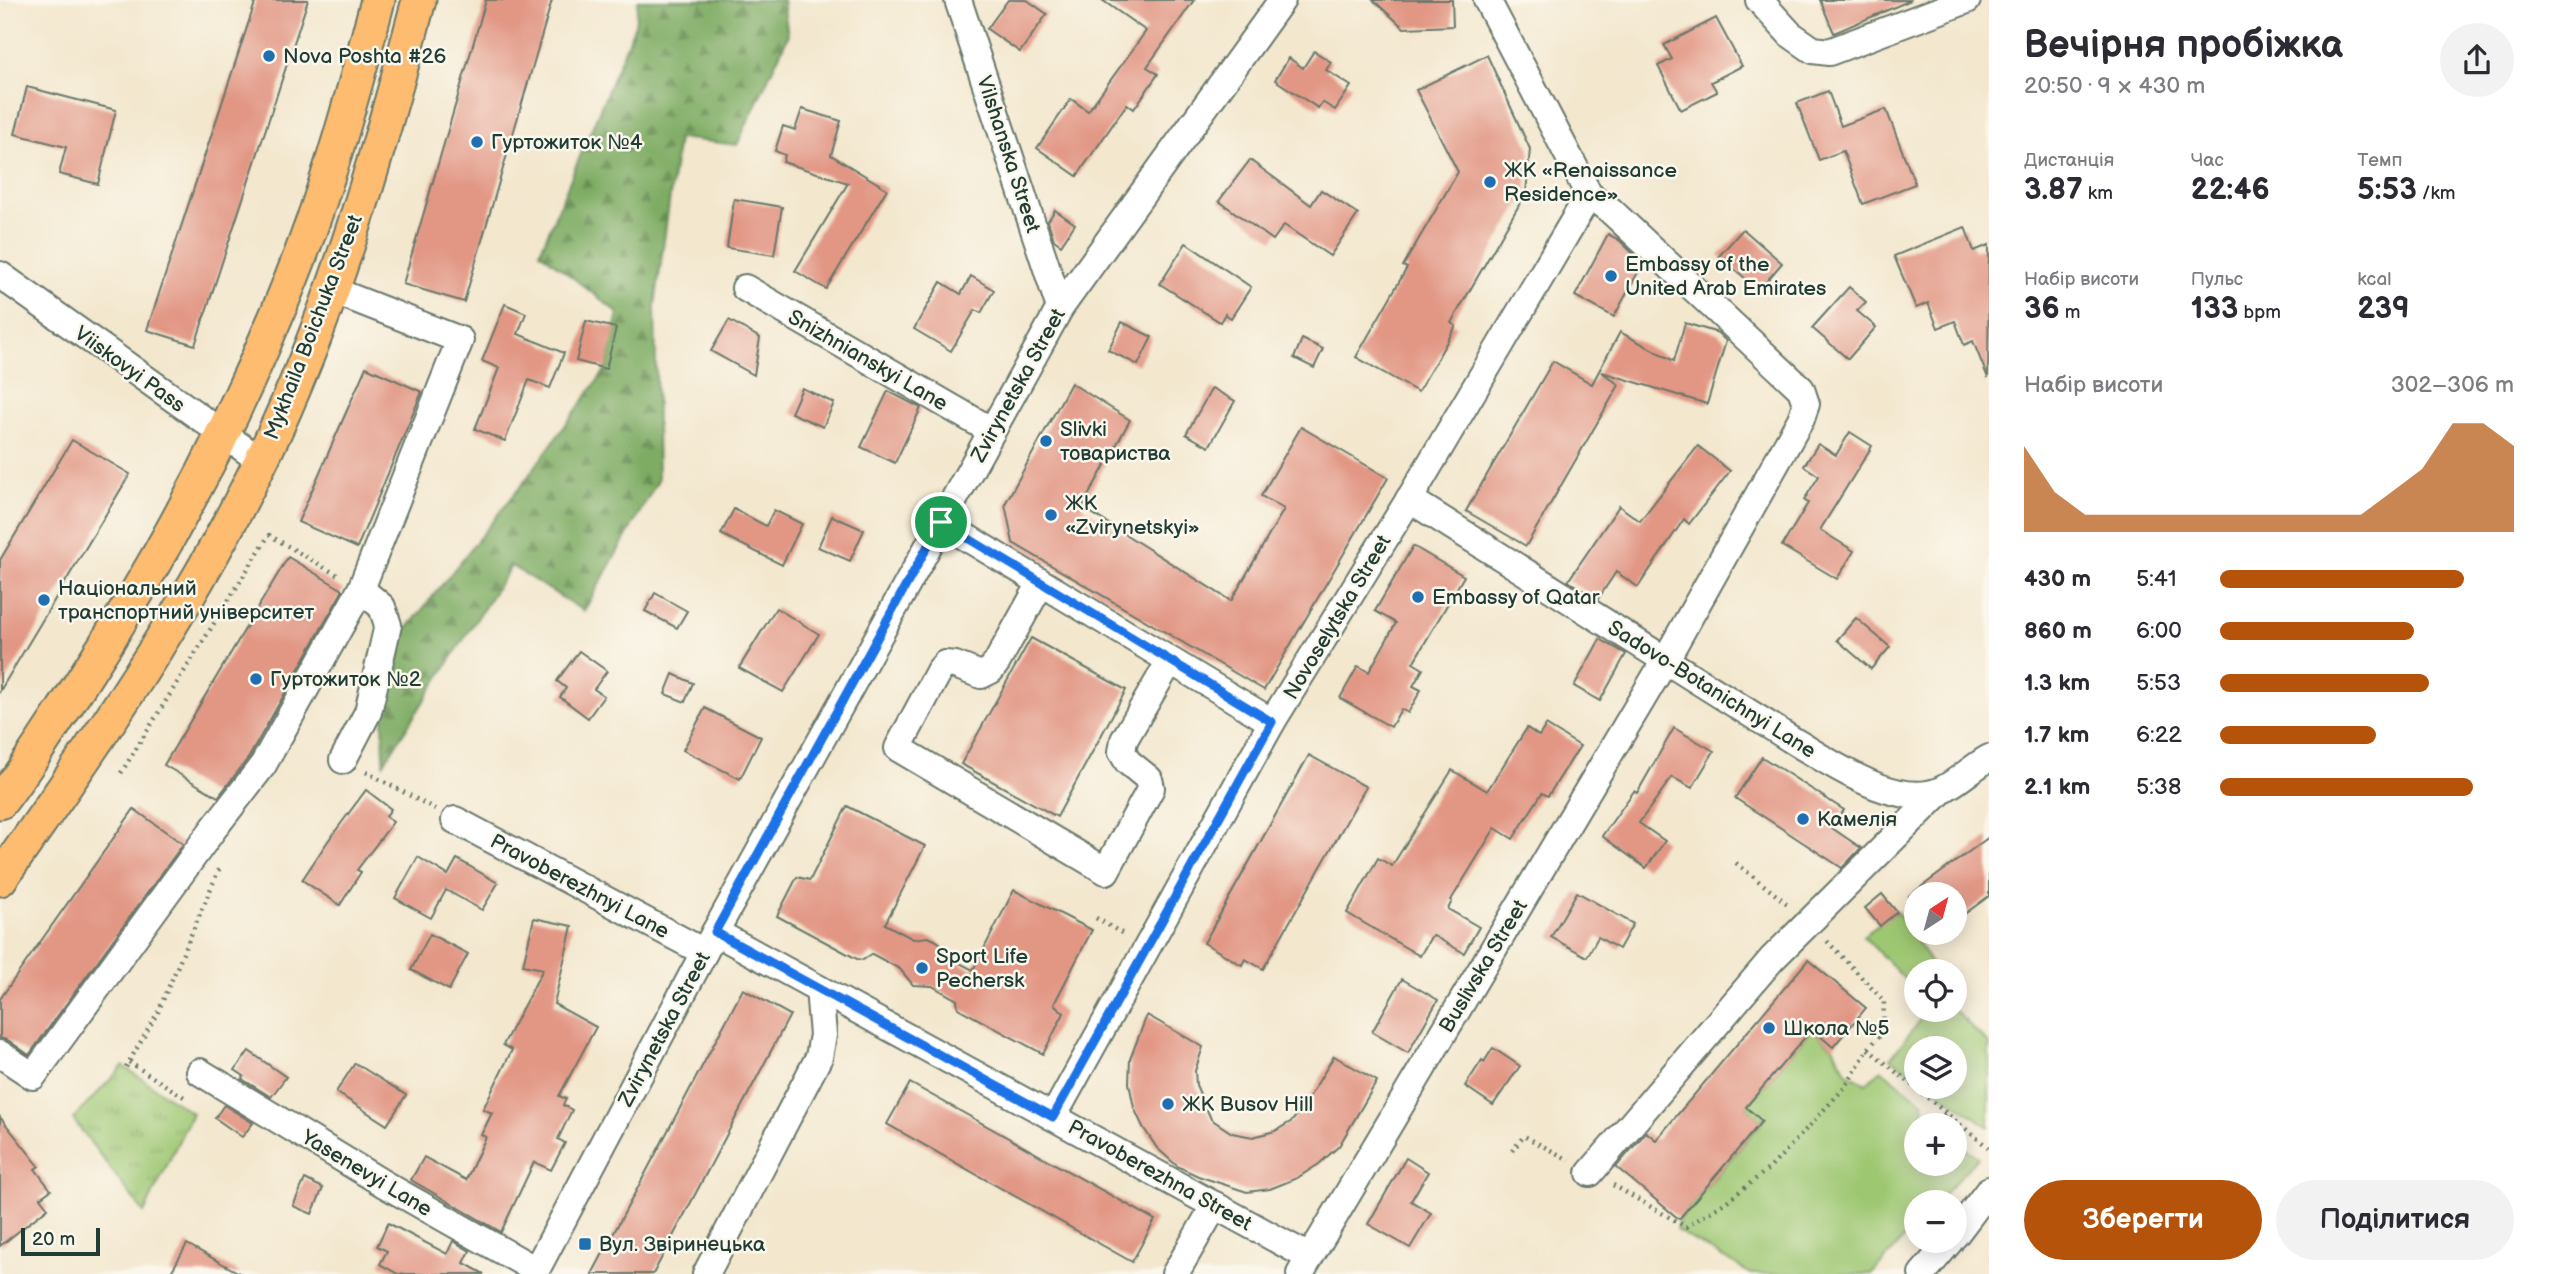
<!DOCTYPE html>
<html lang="uk">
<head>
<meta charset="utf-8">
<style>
  :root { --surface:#fff; --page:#f2f2f3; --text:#2b2b33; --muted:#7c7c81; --accent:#b45309 }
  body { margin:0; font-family:"Balsamiq Sans",sans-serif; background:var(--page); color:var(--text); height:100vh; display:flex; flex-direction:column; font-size:26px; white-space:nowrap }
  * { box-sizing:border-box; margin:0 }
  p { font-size:23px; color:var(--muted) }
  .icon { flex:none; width:38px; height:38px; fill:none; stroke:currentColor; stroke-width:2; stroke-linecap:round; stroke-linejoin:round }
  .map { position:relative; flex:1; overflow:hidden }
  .panel { display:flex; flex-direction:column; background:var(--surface); width:560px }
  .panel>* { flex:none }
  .needle { width:46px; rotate:36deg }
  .buttons { position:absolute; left:1904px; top:882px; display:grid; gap:14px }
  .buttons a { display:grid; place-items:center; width:63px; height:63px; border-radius:50%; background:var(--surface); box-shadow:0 4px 18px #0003; font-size:35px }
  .scale { position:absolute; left:21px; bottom:18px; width:79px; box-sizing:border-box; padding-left:7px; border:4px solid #1f3d34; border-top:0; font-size:19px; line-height:24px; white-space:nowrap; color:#1f3d34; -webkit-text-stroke:5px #fbf7ec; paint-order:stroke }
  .pin { position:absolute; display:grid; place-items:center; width:60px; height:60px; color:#fff; margin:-30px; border:4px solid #fff; border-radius:50%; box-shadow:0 2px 7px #0007 }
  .round { display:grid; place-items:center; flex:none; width:74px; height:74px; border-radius:37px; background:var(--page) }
  .summary { display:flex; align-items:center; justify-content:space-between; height:119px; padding:0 35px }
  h1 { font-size:38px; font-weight:800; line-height:52px }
  .metrics { display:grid; grid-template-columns:repeat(3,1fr); gap:10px; height:119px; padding:7px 35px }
  .metrics div { display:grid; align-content:center }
  .metrics b { font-size:30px; font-weight:800 }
  .metrics small { font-size:19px; font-weight:400 }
  .metrics p { font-size:19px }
  .chart { height:196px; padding:14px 35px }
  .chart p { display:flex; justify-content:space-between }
  .chart svg { width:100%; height:126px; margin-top:7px; fill:var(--accent); opacity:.7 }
  .action { display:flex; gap:14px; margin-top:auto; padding:14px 35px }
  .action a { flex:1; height:80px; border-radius:42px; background:var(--accent); color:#fff; font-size:28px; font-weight:800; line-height:80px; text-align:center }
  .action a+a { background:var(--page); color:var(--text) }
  ul { padding:0 35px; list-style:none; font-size:23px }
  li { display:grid; grid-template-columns:112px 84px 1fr; align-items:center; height:52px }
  li i { height:18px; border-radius:9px; background:var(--accent) }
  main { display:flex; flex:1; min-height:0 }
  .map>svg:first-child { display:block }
</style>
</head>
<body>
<main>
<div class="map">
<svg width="1989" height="1274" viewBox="0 0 1989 1274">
  <defs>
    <pattern id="forest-firs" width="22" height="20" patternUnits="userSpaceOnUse" patternTransform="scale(1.75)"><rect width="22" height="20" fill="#7eac64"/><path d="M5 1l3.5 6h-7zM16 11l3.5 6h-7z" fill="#678d53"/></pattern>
    <pattern id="park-tufts" width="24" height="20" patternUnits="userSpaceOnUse" patternTransform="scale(1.75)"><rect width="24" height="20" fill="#9ec772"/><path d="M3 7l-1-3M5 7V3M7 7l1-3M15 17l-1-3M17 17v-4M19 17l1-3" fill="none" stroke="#80a35e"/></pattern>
  </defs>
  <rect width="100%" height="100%" fill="#fbf7ec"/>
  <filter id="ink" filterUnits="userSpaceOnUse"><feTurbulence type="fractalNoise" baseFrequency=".0143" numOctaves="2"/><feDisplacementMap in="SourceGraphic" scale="14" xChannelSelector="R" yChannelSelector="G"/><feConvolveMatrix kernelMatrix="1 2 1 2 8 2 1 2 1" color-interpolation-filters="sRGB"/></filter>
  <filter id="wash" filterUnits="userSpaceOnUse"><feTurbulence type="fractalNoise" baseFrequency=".00686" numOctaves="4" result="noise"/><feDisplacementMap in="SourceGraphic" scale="28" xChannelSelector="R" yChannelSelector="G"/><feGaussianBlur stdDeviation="1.57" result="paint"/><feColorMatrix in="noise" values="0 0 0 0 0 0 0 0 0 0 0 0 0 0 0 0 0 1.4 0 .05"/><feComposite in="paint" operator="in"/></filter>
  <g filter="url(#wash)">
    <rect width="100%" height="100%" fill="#f3e7ce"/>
    <g fill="#9ec772" stroke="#5e8253" stroke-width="2">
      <path d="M1897,912L1936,971H1916V991L1863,936Z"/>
      <path d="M1927,1010H1954L1989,1044V1127L1932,1087H1955V1048H1916V1076L1891,1058Z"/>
      <path d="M1812,1029L1833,1047L1847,1073L1866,1083L1882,1070L1924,1103L1923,1119L1927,1125H1916V1164H1955V1141L1978,1157L1937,1202H1916V1225L1872,1274H1751L1676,1230L1679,1219L1762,1122L1746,1107Z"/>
    </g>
    <path fill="url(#forest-firs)" stroke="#4e744c" stroke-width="2" d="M638,0H783L788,36L737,145L678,138L655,306L658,480L584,611L511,566L384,763L383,710L402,635L524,482L606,369L618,313L540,252L635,25Z"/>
    <path fill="url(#park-tufts)" stroke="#5e8253" stroke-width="2" d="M123,1066L192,1113L144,1213L73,1119Z"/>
    <g id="blocks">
      <g fill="#e29785">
        <path d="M256,0H308L195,345L147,330Z"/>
        <path d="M486,0H552L464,302L403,284Z"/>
        <path d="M1008,0H1027L1047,14L1020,52L987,29Z"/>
        <path d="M1102,0H1194L1147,67L1158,74L1134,109L1127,104L1077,176L1037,148L1071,99L1088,111L1146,31Z"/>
        <path d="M1373,0H1452L1453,26L1404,28Z"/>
        <path d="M1820,0H1911L1834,33Z"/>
        <path d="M1716,18L1742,66L1711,82L1717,92L1681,110L1658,66L1672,59L1664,45Z"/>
        <path d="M1314,51L1331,62L1326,70L1351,86L1335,110L1322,102L1318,108L1275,80L1289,58L1303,68Z"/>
        <path d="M1487,55L1530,149L1526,193L1451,323L1456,326L1418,392L1356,357L1407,268L1403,266L1458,172L1416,90Z"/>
        <path d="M27,87L116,110L98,184L59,174L66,147L15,134Z"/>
        <path d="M1828,91L1841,126L1886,109L1915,184L1863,204L1843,151L1819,160L1797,103Z"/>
        <path d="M802,109L841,121L831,155L887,189L826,289L795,271L848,183L783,162L785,155L775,151L783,126L795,130Z"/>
        <path d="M1250,160L1311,205L1321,190L1358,214L1330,256L1284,225L1273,240L1219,201Z"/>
        <path d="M734,199L782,207L774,255L727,248Z"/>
        <path d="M1055,210L1075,224L1061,245L1054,240L1048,221Z"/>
        <path d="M1965,227L1974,251L1989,245L1988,378L1973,341L1964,345L1955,321L1938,328L1928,303L1916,308L1894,256Z"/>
        <path d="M1743,229L1782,263L1759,290L1719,256Z"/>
        <path d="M1608,234L1619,240L1643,263L1614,317L1575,296Z"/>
        <path d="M1186,243L1251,287L1231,318L1225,314L1220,322L1160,284Z"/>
        <path d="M971,276L994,290L981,313L975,310L951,351L914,329L941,282L961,294Z"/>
        <path d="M1849,287L1866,302L1857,311L1876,327L1848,359L1812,328Z"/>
        <path d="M505,304L526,313L518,334L564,353L550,388L529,380L505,441L475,429L499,368L482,361Z"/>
        <path d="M729,320L760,338L754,375L711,351Z"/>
        <path d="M586,321L616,328L606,369L576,361Z"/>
        <path d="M1122,322L1152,337L1138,365L1108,350Z"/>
        <path d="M1685,323L1718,333L1726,341L1707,404L1602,372L1619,385L1526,546L1466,511L1553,361L1592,384L1620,332L1674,361Z"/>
        <path d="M1302,339L1323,349L1314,368L1294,358Z"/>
        <path d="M366,367L422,392L357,548L298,522Z"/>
        <path d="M1071,383L1130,420L1082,507L1231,601L1284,509L1261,496L1301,427L1388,478L1264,690L1013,543L1005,504Z"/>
        <path d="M802,388L834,403L823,427L791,413Z"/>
        <path d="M1212,388L1235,401L1209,447L1186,434Z"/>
        <path d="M888,391L921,408L895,463L861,447Z"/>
        <path d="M1850,432L1872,446L1820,530L1854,551L1837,579L1782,546L1808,503L1804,500L1819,476L1804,466L1818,444L1836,455Z"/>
        <path d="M72,440L130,474L0,691V560Z"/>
        <path d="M1698,446L1730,471L1689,524L1684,519L1638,587L1616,572L1598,599L1568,581L1619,506L1640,521Z"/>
        <path d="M734,509L766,526L774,510L802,524L782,565L721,534Z"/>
        <path d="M832,516L864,530L850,561L818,547Z"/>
        <path d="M1413,546L1464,576L1413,663L1423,669L1413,686L1421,690L1408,713L1401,709L1391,727L1340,698L1358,666L1369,672L1396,623L1375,611Z"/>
        <path d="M288,557L343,590L249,757L218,797L164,765Z"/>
        <path d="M655,593L687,611L677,628L645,611Z"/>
        <path d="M776,608L819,634L783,692L739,668Z"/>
        <path d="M1856,618L1890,647L1871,669L1837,640Z"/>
        <path d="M1031,638L1126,690L1057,817L961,764Z"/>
        <path d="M1600,639L1626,654L1600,701L1574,686Z"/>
        <path d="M579,651L607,671L594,689L604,696L588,718L560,697L566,688L557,681Z"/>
        <path d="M673,674L693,683L685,702L665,694Z"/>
        <path d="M705,708L761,737L740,779L683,750Z"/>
        <path d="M1546,725L1580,746L1548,796L1542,793L1513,839L1495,828L1451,900L1452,901L1448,909L1479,927L1464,953L1432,935L1420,956L1347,913L1378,858L1392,866L1452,770L1487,791L1527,728L1539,736Z"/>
        <path d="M1674,728L1714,751L1692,788L1672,777L1639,823L1665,841L1646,868L1602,836L1634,791L1637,793Z"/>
        <path d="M1309,755L1366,787L1263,969L1245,959L1242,965L1204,943Z"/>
        <path d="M1762,757L1844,810L1832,828L1861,848L1842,868L1735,798Z"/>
        <path d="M366,790L391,809L386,816L393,822L357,870L361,872L340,905L302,880L328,841Z"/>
        <path d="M847,806L925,846L885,924L913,939L928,937L935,940L941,944L946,956L973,970L1014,890L1092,930L1054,1004L1064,1013L1043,1054L963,1011L958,1008L957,1000L932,986L913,985L900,969L872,954L863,960L857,959L777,916L797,877L810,880Z"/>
        <path d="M134,809L183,844L29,1055L9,1041L0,1038V999Z"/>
        <path d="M1989,837V896L1955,921V894H1916V906L1909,896Z"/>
        <path d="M418,857L448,875L457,859L498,883L482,910L446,890L431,918L395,898Z"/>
        <path d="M1577,892L1633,924L1619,949L1598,937L1587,957L1551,937Z"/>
        <path d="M1882,894L1897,912L1880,926L1865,908Z"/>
        <path d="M534,918L572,926L554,1004L596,1027L559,1096L566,1099L563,1105L572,1110L558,1139L565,1143L551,1170L534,1162L501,1232L411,1180L424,1157L466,1180L486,1137L481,1135L492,1113L483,1109L512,1050L503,1045L543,969L523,965Z"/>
        <path d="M430,934L468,954L449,990L411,970Z"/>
        <path d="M1808,960L1866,1008L1833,1047L1812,1029L1746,1107L1762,1121L1679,1219L1616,1167L1646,1132L1656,1140Z"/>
        <path d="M1402,979L1438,1000L1408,1053L1372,1032Z"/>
        <path d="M743,989L790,1015L653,1274H592Z"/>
        <path d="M1147,1015L1203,1047L1195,1071L1196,1085L1211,1119L1232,1133L1253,1137L1275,1131L1292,1121L1302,1109L1334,1056L1377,1081L1339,1146L1319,1164L1297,1178L1270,1189L1247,1192L1198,1176L1177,1166L1157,1148L1143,1127L1134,1108L1129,1083L1130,1059Z"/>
        <path d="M1493,1048L1520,1066L1493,1105L1465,1086L1482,1060L1484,1062Z"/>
        <path d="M249,1051L286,1077L271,1097L242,1079L244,1076L235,1070Z"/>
        <path d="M355,1063L406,1095L387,1125L336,1092Z"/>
        <path d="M910,1083L1155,1220L1132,1262L887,1124Z"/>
        <path d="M224,1105L253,1123L242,1137L215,1118Z"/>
        <path d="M0,1117L39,1166L35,1169L51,1190L40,1198L48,1208L0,1246Z"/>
        <path d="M1406,1158L1428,1172L1411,1201L1431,1213L1410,1248L1368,1224Z"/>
        <path d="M305,1179L323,1188L312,1214L293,1206Z"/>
        <path d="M388,1223L447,1254L453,1241L470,1251L464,1263L484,1274H398L380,1264L387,1251L377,1246Z"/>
        <path d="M187,1244L241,1274H170Z"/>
      </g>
    </g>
  </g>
  <g filter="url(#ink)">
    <use href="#blocks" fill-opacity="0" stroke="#69786a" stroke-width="2"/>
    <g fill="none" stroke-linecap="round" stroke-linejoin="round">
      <g stroke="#69786a" stroke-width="30">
        <g id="minor">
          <path d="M958,0L1060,308"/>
          <path d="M1759,0L1790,34L1813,50L1829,52L1967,0"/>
          <path d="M0,275L261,461"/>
          <path d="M745,288L992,431"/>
          <path d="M1409,499L1797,743C1834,765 1900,811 1943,789C1959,781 1973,767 1989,758"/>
          <path d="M941,522L1272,722"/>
          <path d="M1041,583L997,662L991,670L981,675L955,665L945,664L939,671L898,748L1106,871L1151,788L1149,779L1128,762L1122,752L1124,740L1170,661"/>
          <path d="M343,760L368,712L388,625L382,607L361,589"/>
          <path d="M455,820L704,952"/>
          <path d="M715,932L1309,1257"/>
          <path d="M0,1054L33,1076L214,828L263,765L361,589L460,340L332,290"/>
          <path d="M200,1072L384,1184L536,1270"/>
          <path d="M1053,1117L1272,722L1413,493L1589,195"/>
          <path d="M1590,1173L1772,959L1942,790"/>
          <path d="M1955,1235L1989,1190"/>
          <path d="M534,1274L715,932L1060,308L1282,0"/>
          <path d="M706,1274L819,1057L823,1035L819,989"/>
          <path d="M1175,1274L1215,1205"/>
          <path d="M1300,1274L1666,659L1801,419L1806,404L1801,389L1610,210L1589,195L1487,0"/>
          <path d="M1922,1274L1950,1241"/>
        </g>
      </g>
      <g stroke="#69786a" stroke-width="37">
        <g id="major">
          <path d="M0,802C28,766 52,727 77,689C162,559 235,421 292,277C327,190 354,91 378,0"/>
          <path d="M0,879C95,745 189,609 261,461C332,315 378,156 419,0"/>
        </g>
      </g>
      <g stroke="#69786a" stroke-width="4.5" stroke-dasharray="2 5" stroke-linecap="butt">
        <path d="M366,772L435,809"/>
        <path d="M121,773L269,535L339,576"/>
        <path d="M1736,863L1790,906"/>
        <path d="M1096,918L1125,935"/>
        <path d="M1868,1049L1989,1148"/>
        <path d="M129,1062L184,1097L186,1093"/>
        <path d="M126,1067L158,1012L220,867"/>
        <path d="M1939,1121L1946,1113"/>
        <path d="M1512,1151L1524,1136L1569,1160"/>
        <path d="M1613,1185L1686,1227L1726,1202L1771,1167L1846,1086L1868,1049L1883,1032L1884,1001L1827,941"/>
      </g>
      <use href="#minor" stroke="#fff" stroke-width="26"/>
      <use href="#major" stroke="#fdbc70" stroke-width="33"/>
    </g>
  </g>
  <g fill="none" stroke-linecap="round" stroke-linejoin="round" filter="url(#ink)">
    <g stroke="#fff" stroke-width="14">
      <path id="route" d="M941,522L1272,722L1053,1117L715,932Z"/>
    </g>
    <use href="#route" stroke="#1a73e8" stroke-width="9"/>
  </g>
  <g fill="#1f6fb2" stroke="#fbf7ec" stroke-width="2.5">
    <circle cx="269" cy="56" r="7"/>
    <circle cx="477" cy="142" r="7"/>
    <circle cx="1490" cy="182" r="7"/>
    <circle cx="1611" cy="276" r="7"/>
    <circle cx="1046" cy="441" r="7"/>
    <circle cx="1051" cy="515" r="7"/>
    <circle cx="1418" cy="597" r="7"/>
    <circle cx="44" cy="600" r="7"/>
    <circle cx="256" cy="679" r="7"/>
    <circle cx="1803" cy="819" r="7"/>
    <circle cx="922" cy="968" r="7"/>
    <circle cx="1769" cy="1028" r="7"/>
    <circle cx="1168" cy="1104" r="7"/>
    <rect x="578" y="1237" width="14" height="14" rx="3.5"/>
  </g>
  <g text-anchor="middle" stroke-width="5" stroke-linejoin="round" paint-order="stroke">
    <g font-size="21" fill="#1f3d34" stroke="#fbf7ec" text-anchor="start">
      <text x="283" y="63">Nova Poshta #26</text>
      <text x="491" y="149">Гуртожиток №4</text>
      <text x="1504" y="177">ЖК «Renaissance<tspan x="1504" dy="24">Residence»</tspan></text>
      <text x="1625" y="271">Embassy of the<tspan x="1625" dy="24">United Arab Emirates</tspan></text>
      <text x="1060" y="436">Slivki<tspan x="1060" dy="24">товариства</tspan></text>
      <text x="1065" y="510">ЖК<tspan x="1065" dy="24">«Zvirynetskyi»</tspan></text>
      <text x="58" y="595">Національний<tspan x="58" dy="24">транспортний університет</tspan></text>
      <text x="1432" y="604">Embassy of Qatar</text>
      <text x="270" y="686">Гуртожиток №2</text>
      <text x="1817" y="826">Камелія</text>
      <text x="936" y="963">Sport Life<tspan x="936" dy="24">Pechersk</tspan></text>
      <text x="1783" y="1035">Школа №5</text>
      <text x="1182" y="1111">ЖК Busov Hill</text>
      <text x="599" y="1251">Вул. Звіринецька</text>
    </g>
    <g font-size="21" fill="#1f3d34" stroke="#fbf7ec">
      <text transform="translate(1009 154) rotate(72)" y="7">Vilshanska Street</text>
      <text transform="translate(313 327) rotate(-69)" y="7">Mykhaila Boichuka Street</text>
      <text transform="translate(868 360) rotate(30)" y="7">Snizhnianskyi Lane</text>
      <text transform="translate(130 369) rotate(36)" y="7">Viiskovyi Pass</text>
      <text transform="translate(1018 385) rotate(-61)" y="7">Zvirynetska Street</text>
      <text transform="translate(1337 617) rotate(-59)" y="7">Novoselytska Street</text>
      <text transform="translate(1712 689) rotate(32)" y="7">Sadovo-Botanichnyi Lane</text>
      <text transform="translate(580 886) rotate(28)" y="7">Pravoberezhnyi Lane</text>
      <text transform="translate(1483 966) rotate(-59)" y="7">Buslivska Street</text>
      <text transform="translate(664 1029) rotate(-62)" y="7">Zvirynetska Street</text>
      <text transform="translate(367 1173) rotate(31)" y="7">Yasenevyi Lane</text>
      <text transform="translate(1160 1175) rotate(29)" y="7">Pravoberezhna Street</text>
    </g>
  </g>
</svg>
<div class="buttons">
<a><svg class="needle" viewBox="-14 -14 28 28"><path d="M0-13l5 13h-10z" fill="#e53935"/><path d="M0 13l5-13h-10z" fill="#7c7c81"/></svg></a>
<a><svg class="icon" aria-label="locate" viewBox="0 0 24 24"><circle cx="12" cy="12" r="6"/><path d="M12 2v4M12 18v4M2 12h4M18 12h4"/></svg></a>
<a><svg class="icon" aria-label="layers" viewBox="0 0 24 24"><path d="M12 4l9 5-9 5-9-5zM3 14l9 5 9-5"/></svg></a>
<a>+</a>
<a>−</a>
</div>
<div class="scale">20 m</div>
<div class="pin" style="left:941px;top:522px;background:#1e9e55"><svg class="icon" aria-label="arrive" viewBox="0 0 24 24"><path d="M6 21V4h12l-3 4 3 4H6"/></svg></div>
</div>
<section class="panel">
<div class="summary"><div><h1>Вечірня пробіжка</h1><p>20:50 · 9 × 430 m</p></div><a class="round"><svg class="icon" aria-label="share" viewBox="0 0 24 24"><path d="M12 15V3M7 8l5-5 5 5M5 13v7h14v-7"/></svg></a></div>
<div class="metrics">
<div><p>Дистанція</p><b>3.87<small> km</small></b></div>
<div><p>Час</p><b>22:46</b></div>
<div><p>Темп</p><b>5:53<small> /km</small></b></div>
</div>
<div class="metrics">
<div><p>Набір висоти</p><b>36<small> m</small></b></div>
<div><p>Пульс</p><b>133<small> bpm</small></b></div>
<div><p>kcal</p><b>239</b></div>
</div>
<div class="chart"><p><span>Набір висоти</span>302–306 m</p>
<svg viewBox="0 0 160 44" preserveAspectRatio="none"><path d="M0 44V14L10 30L20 38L30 38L40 38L50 38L60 38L70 38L80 38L90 38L100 38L110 38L120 30L130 22L140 6L150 6L160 14V44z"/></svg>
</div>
<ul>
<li><b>430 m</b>5:41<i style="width:83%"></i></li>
<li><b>860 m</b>6:00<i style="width:66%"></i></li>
<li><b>1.3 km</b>5:53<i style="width:71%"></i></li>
<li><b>1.7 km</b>6:22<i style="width:53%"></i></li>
<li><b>2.1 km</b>5:38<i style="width:86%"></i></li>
</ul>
<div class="action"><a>Зберегти</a><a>Поділитися</a></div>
</section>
</main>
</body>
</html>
